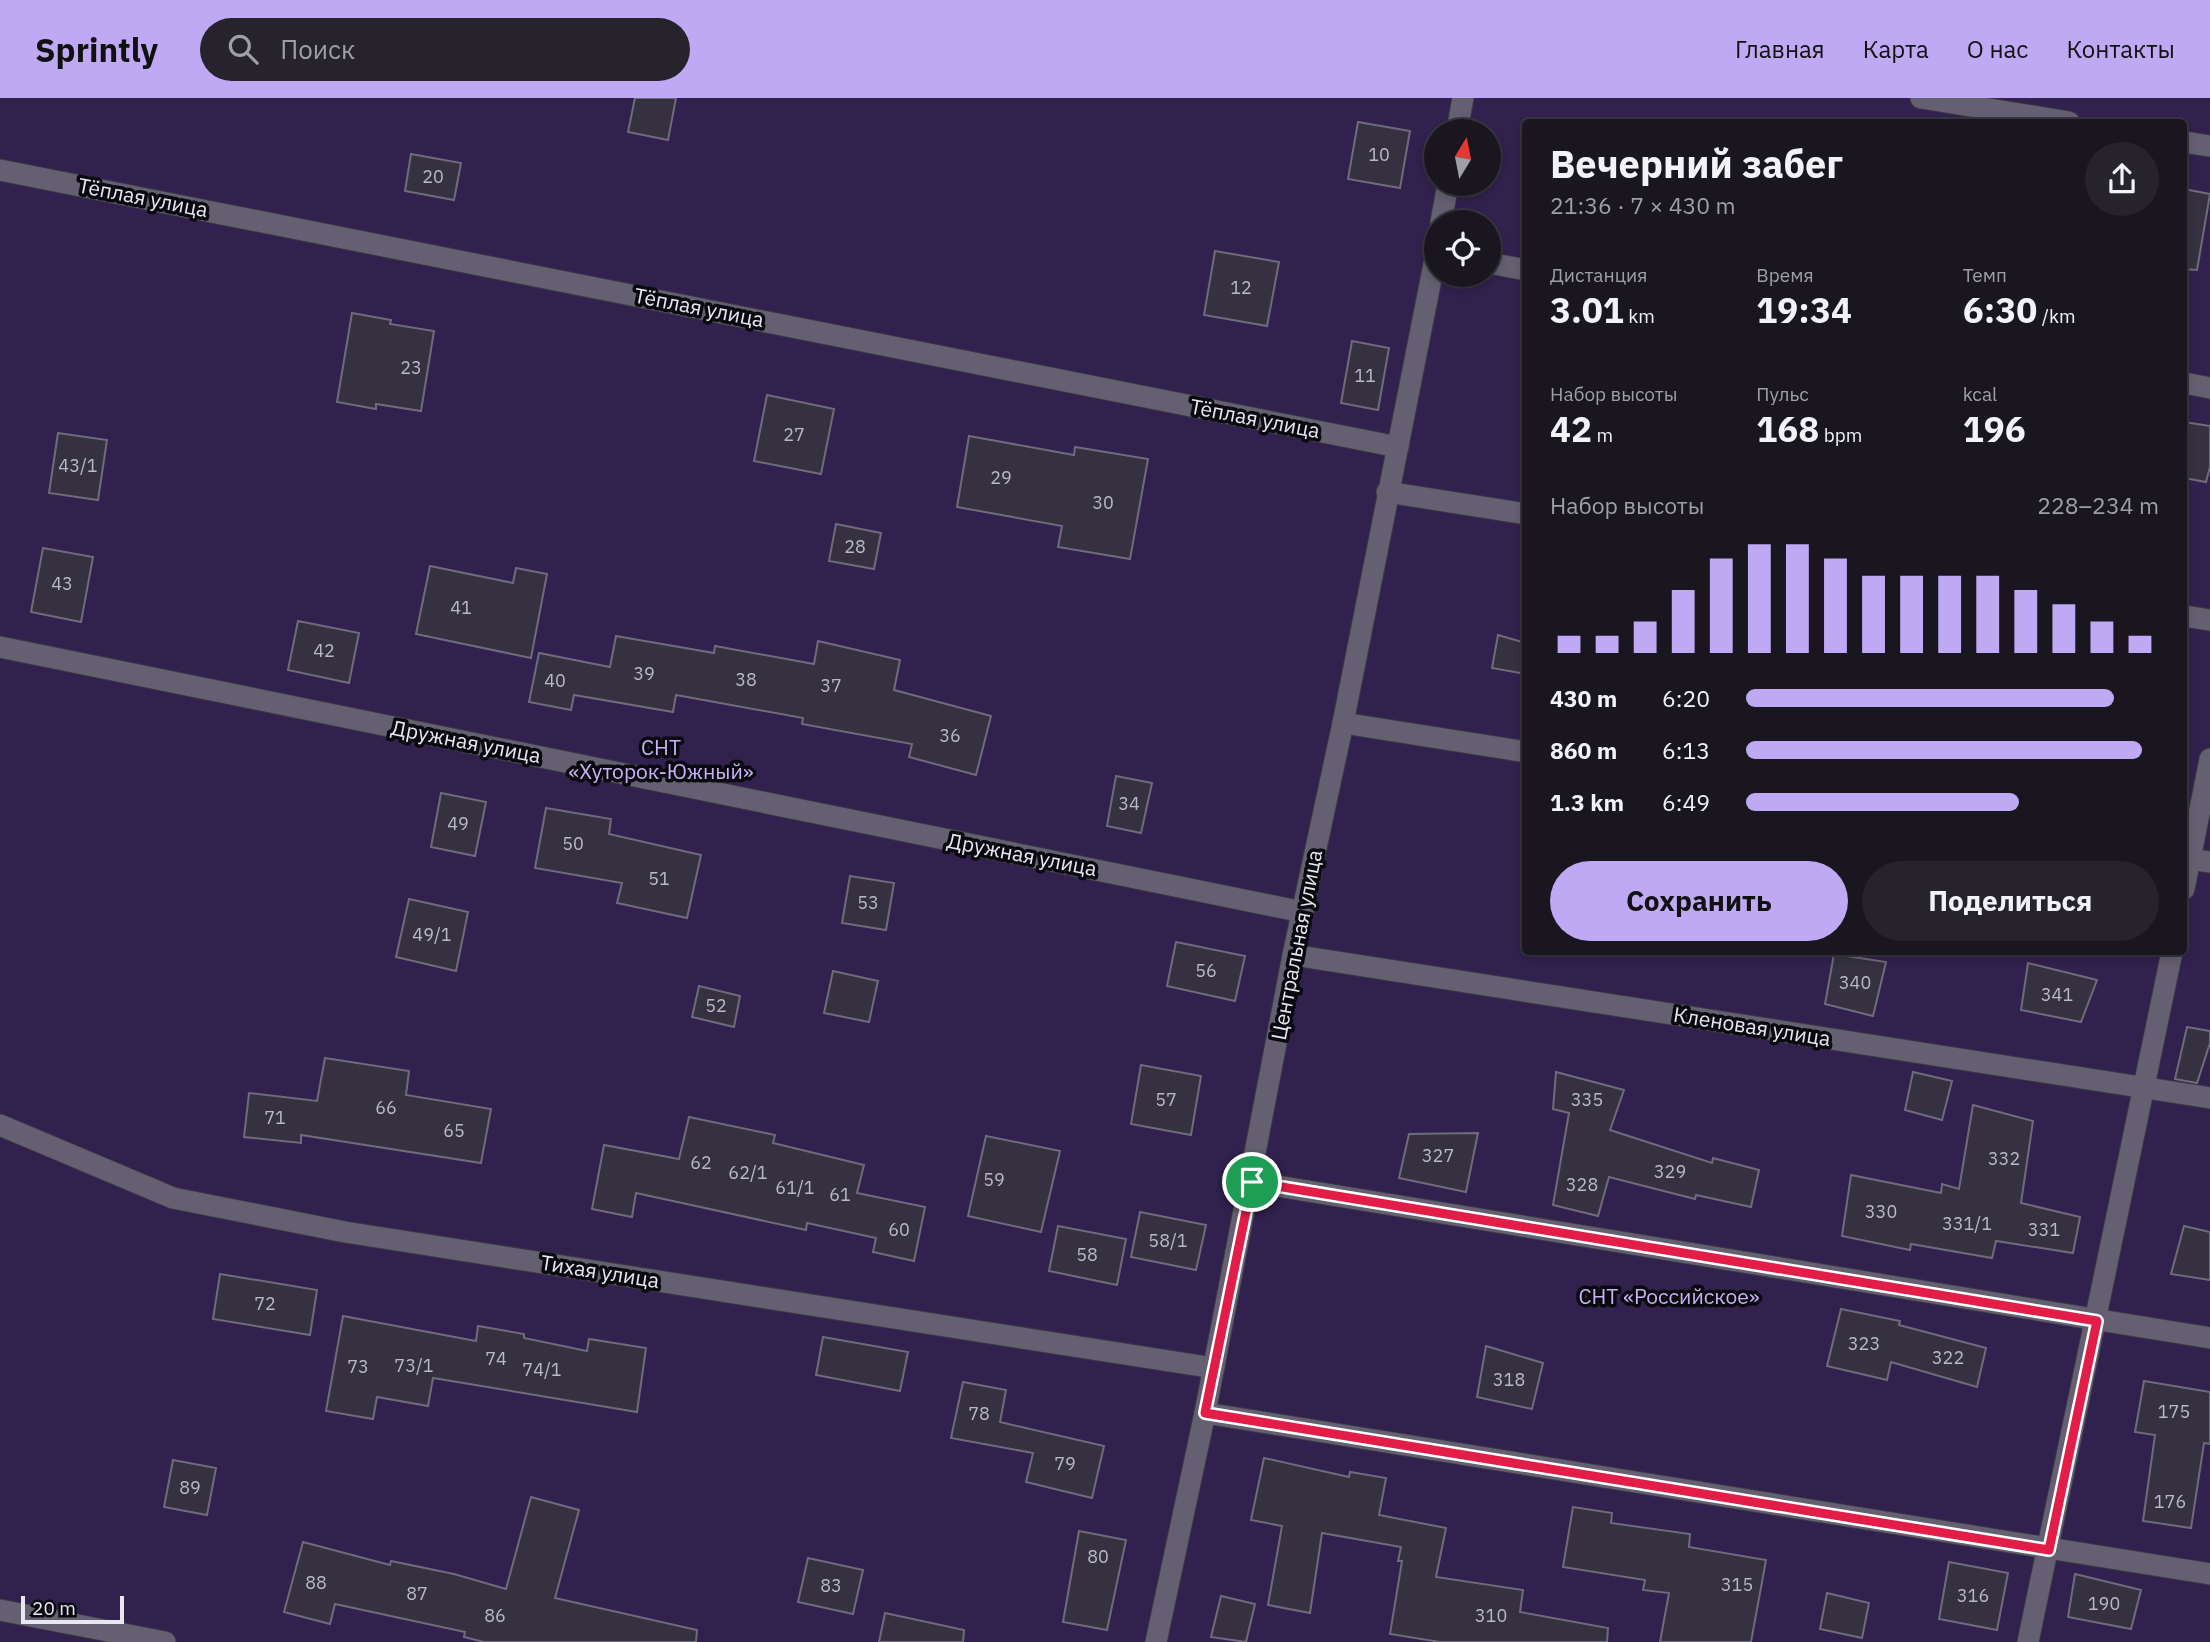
<!DOCTYPE html>
<html lang="ru">
<head>
<meta charset="utf-8">
<style>
  :root { --surface:#191620; --page:#26232d; --text:#f1f3f6; --muted:#9f9fa5; --line:#37353e; --accent:#bfa9f4 }
  body { margin:0; font-family:"IBM Plex Sans",sans-serif; background:var(--page); color:var(--text); height:100vh; display:flex; flex-direction:column; font-size:26px; white-space:nowrap }
  * { box-sizing:border-box; margin:0 }
  p { font-size:23px; color:var(--muted) }
  .icon { flex:none; width:38px; height:38px; fill:none; stroke:currentColor; stroke-width:2; stroke-linecap:round; stroke-linejoin:round }
  .map { position:relative; flex:1; overflow:hidden }
  .panel { position:absolute; left:1522px; top:21px; width:665px; height:836px; display:flex; flex-direction:column; background:var(--surface); border-radius:7px; box-shadow:0 4px 10px #0003,0 0 0 2px var(--line) }
  .panel>* { flex:none }
  .needle { width:46px; rotate:10deg }
  .tools { position:absolute; left:1424px; top:21px; display:grid; gap:14px }
  .tools a { display:grid; place-items:center; width:77px; height:77px; border-radius:50%; background:var(--surface); box-shadow:0 4px 10px #0003,0 0 0 2px var(--line); font-size:35px }
  .scale { position:absolute; left:21px; bottom:18px; width:103px; box-sizing:border-box; padding-left:7px; border:4px solid #e8e6f0; border-top:0; font-size:19px; line-height:24px; white-space:nowrap; color:#e8e6f0; -webkit-text-stroke:5px #0a090f; paint-order:stroke }
  .pin { position:absolute; display:grid; place-items:center; width:60px; height:60px; color:#fff; margin:-30px; border:4px solid #fff; border-radius:50%; box-shadow:0 2px 7px #0007 }
  .round { display:grid; place-items:center; flex:none; width:74px; height:74px; border-radius:37px; background:var(--page) }
  .overview { display:flex; align-items:center; justify-content:space-between; height:119px; padding:0 28px }
  h1 { font-size:38px; font-weight:700; line-height:52px }
  .figures { display:grid; grid-template-columns:repeat(3,1fr); gap:10px; height:119px; padding:7px 28px }
  .figures div { display:grid; align-content:center }
  .figures b { font-size:35px; font-weight:700 }
  .figures small { font-size:19px; font-weight:400 }
  .figures p { font-size:19px }
  .chart { height:196px; padding:14px 28px }
  .chart p { display:flex; justify-content:space-between }
  .chart svg { width:100%; height:126px; margin-top:7px; stroke:var(--accent); stroke-width:6 }
  .action { display:flex; gap:14px; margin-top:auto; padding:14px 28px }
  .action a { flex:1; height:80px; border-radius:42px; background:var(--accent); color:#111; font-size:28px; font-weight:700; line-height:80px; text-align:center }
  .action a+a { background:var(--page); color:var(--text) }
  ul { padding:0 28px; list-style:none; font-size:23px }
  li { display:grid; grid-template-columns:112px 84px 1fr; align-items:center; height:52px }
  li i { height:18px; border-radius:9px; background:var(--accent) }
  header { display:flex; align-items:center; gap:42px; box-sizing:border-box; height:98px; padding:0 35px; background:var(--accent); color:#111 }
  header strong { font-size:33px }
  nav { display:flex; gap:38px; margin-inline-start:auto; font-size:24px }
  .search { width:490px; height:63px; background:var(--page); display:flex; align-items:center; gap:18px; box-sizing:border-box; padding:0 24px; border-radius:38px; color:var(--muted); font-size:26px }
  .map>svg:first-child { display:block }
</style>
</head>
<body>
<header>
<strong>Sprintly</strong>
<div class="search"><svg class="icon" aria-label="search" viewBox="0 0 24 24"><circle cx="10" cy="10" r="6"/><path d="M15 15l6 6"/></svg>Поиск</div>
<nav><a>Главная</a><a>Карта</a><a>О нас</a><a>Контакты</a></nav>
</header>
<div class="map">
<svg width="2210" height="1544" viewBox="0 0 2210 1544">
  <rect width="100%" height="100%" fill="#211d2b"/>
  <path fill="#31214e" fill-rule="evenodd" d="M0,0H2210V1544H0ZM1526,24H2184V854H1526ZM1437,33H1489V86H1437ZM1437,124H1489V177H1437Z"/>
  <g fill="#353140" stroke="#6f6b7c" stroke-width="2">
    <path d="M635,0H676L668,42L628,34Z"/>
    <path d="M1358,24L1410,33L1400,90L1348,81Z"/>
    <path d="M411,56L461,65L454,102L405,93Z"/>
    <path d="M2184,91L2210,96L2197,172L2184,171Z"/>
    <path d="M1215,153L1279,164L1267,228L1204,217Z"/>
    <path d="M352,215L391,222L390,226L434,233L421,313L376,306V311L337,304Z"/>
    <path d="M1352,243L1389,250L1378,312L1341,305Z"/>
    <path d="M767,297L834,311L821,376L754,363Z"/>
    <path d="M2184,324L2210,328V369L2206,384L2184,380Z"/>
    <path d="M58,335L107,342L98,402L49,395Z"/>
    <path d="M969,338L1074,357L1075,349L1148,361L1130,461L1058,449L1062,428L957,409Z"/>
    <path d="M836,426L881,435L874,471L829,463Z"/>
    <path d="M43,450L93,459L81,524L31,514Z"/>
    <path d="M430,468L513,485L516,470L547,476L531,560L416,536Z"/>
    <path d="M298,523L359,535L349,585L288,572Z"/>
    <path d="M1498,537L1526,545V576L1492,570Z"/>
    <path d="M616,538L714,555L715,548L814,566L818,543L900,562L894,592L991,618L976,677L909,659L912,646L802,626L803,620L676,597L673,614L574,597L571,612L529,604L539,555L610,569Z"/>
    <path d="M1116,678L1152,685L1141,735L1107,728Z"/>
    <path d="M441,695L486,704L475,758L431,749Z"/>
    <path d="M546,710L611,721L609,736L701,757L687,820L617,805L622,785L535,770Z"/>
    <path d="M850,778L894,785L886,832L842,825Z"/>
    <path d="M409,801L468,814L456,873L396,859Z"/>
    <path d="M1176,844L1245,858L1235,903L1167,888Z"/>
    <path d="M1834,856L1886,864L1873,918L1825,906Z"/>
    <path d="M2028,865L2097,882L2081,924L2021,912Z"/>
    <path d="M833,873L878,883L869,924L824,915Z"/>
    <path d="M699,888L740,898L734,929L692,919Z"/>
    <path d="M2187,929L2210,933V945L2197,985L2175,981Z"/>
    <path d="M325,960L409,973L406,997L491,1011L481,1065L301,1037V1045L244,1039L249,995L317,1003Z"/>
    <path d="M1141,967L1201,978L1191,1037L1131,1026Z"/>
    <path d="M1556,974L1624,992L1610,1032L1712,1065L1713,1060L1759,1072L1751,1109L1696,1097L1695,1101L1609,1079L1598,1118L1553,1107L1569,1015L1553,1011Z"/>
    <path d="M1913,974L1952,983L1942,1022L1905,1012Z"/>
    <path d="M1973,1007L2033,1023L2021,1105L2080,1119L2073,1155L1996,1143L1992,1160L1911,1146L1910,1152L1842,1138L1851,1077L1941,1095L1942,1086L1959,1091Z"/>
    <path d="M689,1019L775,1037L773,1045L864,1067L857,1095L925,1109L914,1163L873,1154L876,1140L807,1125L806,1132L636,1095L632,1119L592,1111L604,1047L679,1061Z"/>
    <path d="M1478,1035L1466,1094L1399,1080L1409,1036Z"/>
    <path d="M986,1038L1060,1053L1041,1134L968,1118Z"/>
    <path d="M1140,1114L1206,1127L1196,1172L1131,1159Z"/>
    <path d="M1058,1128L1126,1141L1117,1187L1049,1173Z"/>
    <path d="M2184,1128L2210,1134V1182L2171,1176Z"/>
    <path d="M220,1176L317,1192L310,1237L213,1221Z"/>
    <path d="M1841,1211L1900,1223L1899,1227L1986,1250L1977,1289L1891,1264L1887,1282L1827,1268Z"/>
    <path d="M343,1218L476,1243L478,1228L524,1236V1240L587,1253L589,1241L646,1250L637,1314L433,1280L428,1308L377,1299L373,1321L326,1313Z"/>
    <path d="M823,1239L908,1254L900,1293L816,1277Z"/>
    <path d="M1486,1248L1543,1265L1532,1311L1477,1299Z"/>
    <path d="M2144,1283L2210,1294V1346L2204,1345L2191,1430L2143,1423L2155,1337L2135,1334Z"/>
    <path d="M963,1284L1006,1292L1000,1324L1104,1348L1092,1400L1026,1384L1033,1355L951,1340Z"/>
    <path d="M1264,1360L1349,1379L1350,1374L1386,1380L1379,1417L1446,1430L1436,1479L1523,1492L1520,1514L1608,1530L1607,1544H1440L1390,1536L1402,1463H1398L1401,1449L1322,1435L1310,1515L1268,1507L1282,1428L1251,1422Z"/>
    <path d="M173,1362L216,1370L207,1417L164,1409Z"/>
    <path d="M531,1399L579,1412L555,1500L697,1532L696,1544H484L464,1539L465,1534L335,1506L330,1526L284,1514L303,1444L390,1467L391,1463L454,1476L506,1491Z"/>
    <path d="M1573,1409L1612,1415L1611,1425L1690,1436L1689,1449L1766,1462L1751,1544H1660L1669,1495L1643,1492L1645,1482L1563,1469Z"/>
    <path d="M1079,1433L1126,1442L1107,1532L1063,1524Z"/>
    <path d="M808,1460L863,1472L853,1516L798,1504Z"/>
    <path d="M1949,1464L2008,1475L1997,1532L1939,1521Z"/>
    <path d="M2075,1476L2141,1492L2131,1531L2068,1519Z"/>
    <path d="M1827,1495L1869,1505L1862,1540L1820,1531Z"/>
    <path d="M1221,1498L1255,1506L1246,1544L1211,1539Z"/>
    <path d="M885,1515L964,1532L963,1544H879Z"/>
  </g>
  <g fill="none" stroke-linecap="round" stroke-linejoin="round">
    <g stroke="#3c3844" stroke-width="23">
      <g id="minor">
        <path d="M1921,0L2069,24"/>
        <path d="M1457,33L1463,0"/>
        <path d="M2184,44L2210,48"/>
        <path d="M0,72L1398,349"/>
        <path d="M1441,124L1448,86"/>
        <path d="M1489,165L1526,172"/>
        <path d="M2184,285L2210,290"/>
        <path d="M1387,394L1526,416"/>
        <path d="M2184,518L2210,522"/>
        <path d="M0,549L1303,814"/>
        <path d="M1343,625L1526,654"/>
        <path d="M2184,760L2210,764"/>
        <path d="M2184,791L2210,661"/>
        <path d="M1293,857L2210,1000"/>
        <path d="M0,1027L173,1100L345,1134L1214,1270"/>
        <path d="M1252,1084L2210,1240"/>
        <path d="M1205,1315L2210,1476"/>
        <path d="M0,1512L165,1544"/>
        <path d="M1156,1544L1205,1315L1293,857L1343,625L1437,151"/>
        <path d="M2028,1544L2172,854"/>
      </g>
    </g>
    <use href="#minor" stroke="#646071" stroke-width="21"/>
  </g>
  <g fill="none" stroke-linecap="round" stroke-linejoin="round">
    <g stroke="#fff" stroke-width="14">
      <path id="route" d="M1252,1084L2097,1223L2049,1452L1205,1315Z"/>
    </g>
    <use href="#route" stroke="#e11d48" stroke-width="9"/>
  </g>
  <g text-anchor="middle" stroke-width="7" stroke-linejoin="round" paint-order="stroke">
    <g font-size="18" fill="#bbb9c4">
      <text x="1379" y="63">10</text>
      <text x="433" y="85">20</text>
      <text x="1241" y="196">12</text>
      <text x="411" y="276">23</text>
      <text x="1365" y="284">11</text>
      <text x="794" y="343">27</text>
      <text x="78" y="374">43/1</text>
      <text x="1001" y="386">29</text>
      <text x="1103" y="411">30</text>
      <text x="855" y="455">28</text>
      <text x="62" y="492">43</text>
      <text x="461" y="516">41</text>
      <text x="324" y="559">42</text>
      <text x="644" y="582">39</text>
      <text x="746" y="588">38</text>
      <text x="555" y="589">40</text>
      <text x="831" y="594">37</text>
      <text x="950" y="644">36</text>
      <text x="1129" y="712">34</text>
      <text x="458" y="732">49</text>
      <text x="573" y="752">50</text>
      <text x="659" y="787">51</text>
      <text x="868" y="811">53</text>
      <text x="432" y="843">49/1</text>
      <text x="1206" y="879">56</text>
      <text x="1855" y="891">340</text>
      <text x="2057" y="903">341</text>
      <text x="716" y="914">52</text>
      <text x="1166" y="1008">57</text>
      <text x="1587" y="1008">335</text>
      <text x="386" y="1016">66</text>
      <text x="275" y="1026">71</text>
      <text x="454" y="1039">65</text>
      <text x="1438" y="1064">327</text>
      <text x="2004" y="1067">332</text>
      <text x="701" y="1071">62</text>
      <text x="1670" y="1080">329</text>
      <text x="748" y="1081">62/1</text>
      <text x="994" y="1088">59</text>
      <text x="1582" y="1093">328</text>
      <text x="795" y="1096">61/1</text>
      <text x="840" y="1103">61</text>
      <text x="1881" y="1120">330</text>
      <text x="1967" y="1132">331/1</text>
      <text x="899" y="1138">60</text>
      <text x="2044" y="1138">331</text>
      <text x="1168" y="1149">58/1</text>
      <text x="1087" y="1163">58</text>
      <text x="265" y="1212">72</text>
      <text x="1864" y="1252">323</text>
      <text x="1948" y="1266">322</text>
      <text x="496" y="1267">74</text>
      <text x="414" y="1274">73/1</text>
      <text x="358" y="1275">73</text>
      <text x="542" y="1278">74/1</text>
      <text x="1509" y="1288">318</text>
      <text x="2174" y="1320">175</text>
      <text x="979" y="1322">78</text>
      <text x="1065" y="1372">79</text>
      <text x="190" y="1396">89</text>
      <text x="2170" y="1410">176</text>
      <text x="1098" y="1465">80</text>
      <text x="316" y="1491">88</text>
      <text x="1737" y="1493">315</text>
      <text x="831" y="1494">83</text>
      <text x="417" y="1502">87</text>
      <text x="1973" y="1504">316</text>
      <text x="2104" y="1512">190</text>
      <text x="495" y="1524">86</text>
      <text x="1491" y="1524">310</text>
    </g>
    <g font-size="21" fill="#e8e6f0" stroke="#0a090f">
      <text transform="translate(143 100) rotate(11)" y="7">Тёплая улица</text>
      <text transform="translate(699 210) rotate(11)" y="7">Тёплая улица</text>
      <text transform="translate(1255 321) rotate(11)" y="7">Тёплая улица</text>
      <text transform="translate(466 644) rotate(11)" y="7">Дружная улица</text>
      <text transform="translate(1022 757) rotate(11)" y="7">Дружная улица</text>
      <text transform="translate(1297 847) rotate(-79)" y="7">Центральная улица</text>
      <text transform="translate(1752 929) rotate(9)" y="7">Кленовая улица</text>
      <text transform="translate(600 1174) rotate(9)" y="7">Тихая улица</text>
    </g>
    <g font-size="21" fill="#c6b3f5" stroke="#0a090f">
      <text x="661" y="657">СНТ<tspan x="661" dy="24">«Хуторок-Южный»</tspan></text>
      <text x="1669" y="1206">СНТ «Российское»</text>
    </g>
  </g>
</svg>
<div class="tools">
<a><svg class="needle" viewBox="-14 -14 28 28"><path d="M0-13l5 13h-10z" fill="#e53935"/><path d="M0 13l5-13h-10z" fill="#9f9fa5"/></svg></a>
<a><svg class="icon" aria-label="locate" viewBox="0 0 24 24"><circle cx="12" cy="12" r="6"/><path d="M12 2v4M12 18v4M2 12h4M18 12h4"/></svg></a>
</div>
<div class="scale">20 m</div>
<div class="pin" style="left:1252px;top:1084px;background:#1e9e55"><svg class="icon" aria-label="arrive" viewBox="0 0 24 24"><path d="M6 21V4h12l-3 4 3 4H6"/></svg></div>
<section class="panel">
<div class="overview"><div><h1>Вечерний забег</h1><p>21:36 · 7 × 430 m</p></div><a class="round"><svg class="icon" aria-label="share" viewBox="0 0 24 24"><path d="M12 15V3M7 8l5-5 5 5M5 13v7h14v-7"/></svg></a></div>
<div class="figures">
<div><p>Дистанция</p><b>3.01<small> km</small></b></div>
<div><p>Время</p><b>19:34</b></div>
<div><p>Темп</p><b>6:30<small> /km</small></b></div>
</div>
<div class="figures">
<div><p>Набор высоты</p><b>42<small> m</small></b></div>
<div><p>Пульс</p><b>168<small> bpm</small></b></div>
<div><p>kcal</p><b>196</b></div>
</div>
<div class="chart"><p><span>Набор высоты</span>228–234 m</p>
<svg viewBox="0 0 160 44" preserveAspectRatio="none"><path d="M5 44V38M15 44V38M25 44V33M35 44V22M45 44V11M55 44V6M65 44V6M75 44V11M85 44V17M95 44V17M105 44V17M115 44V17M125 44V22M135 44V27M145 44V33M155 44V38"/></svg>
</div>
<ul>
<li><b>430 m</b>6:20<i style="width:89%"></i></li>
<li><b>860 m</b>6:13<i style="width:96%"></i></li>
<li><b>1.3 km</b>6:49<i style="width:66%"></i></li>
</ul>
<div class="action"><a>Сохранить</a><a>Поделиться</a></div>
</section>
</div>
</body>
</html>
